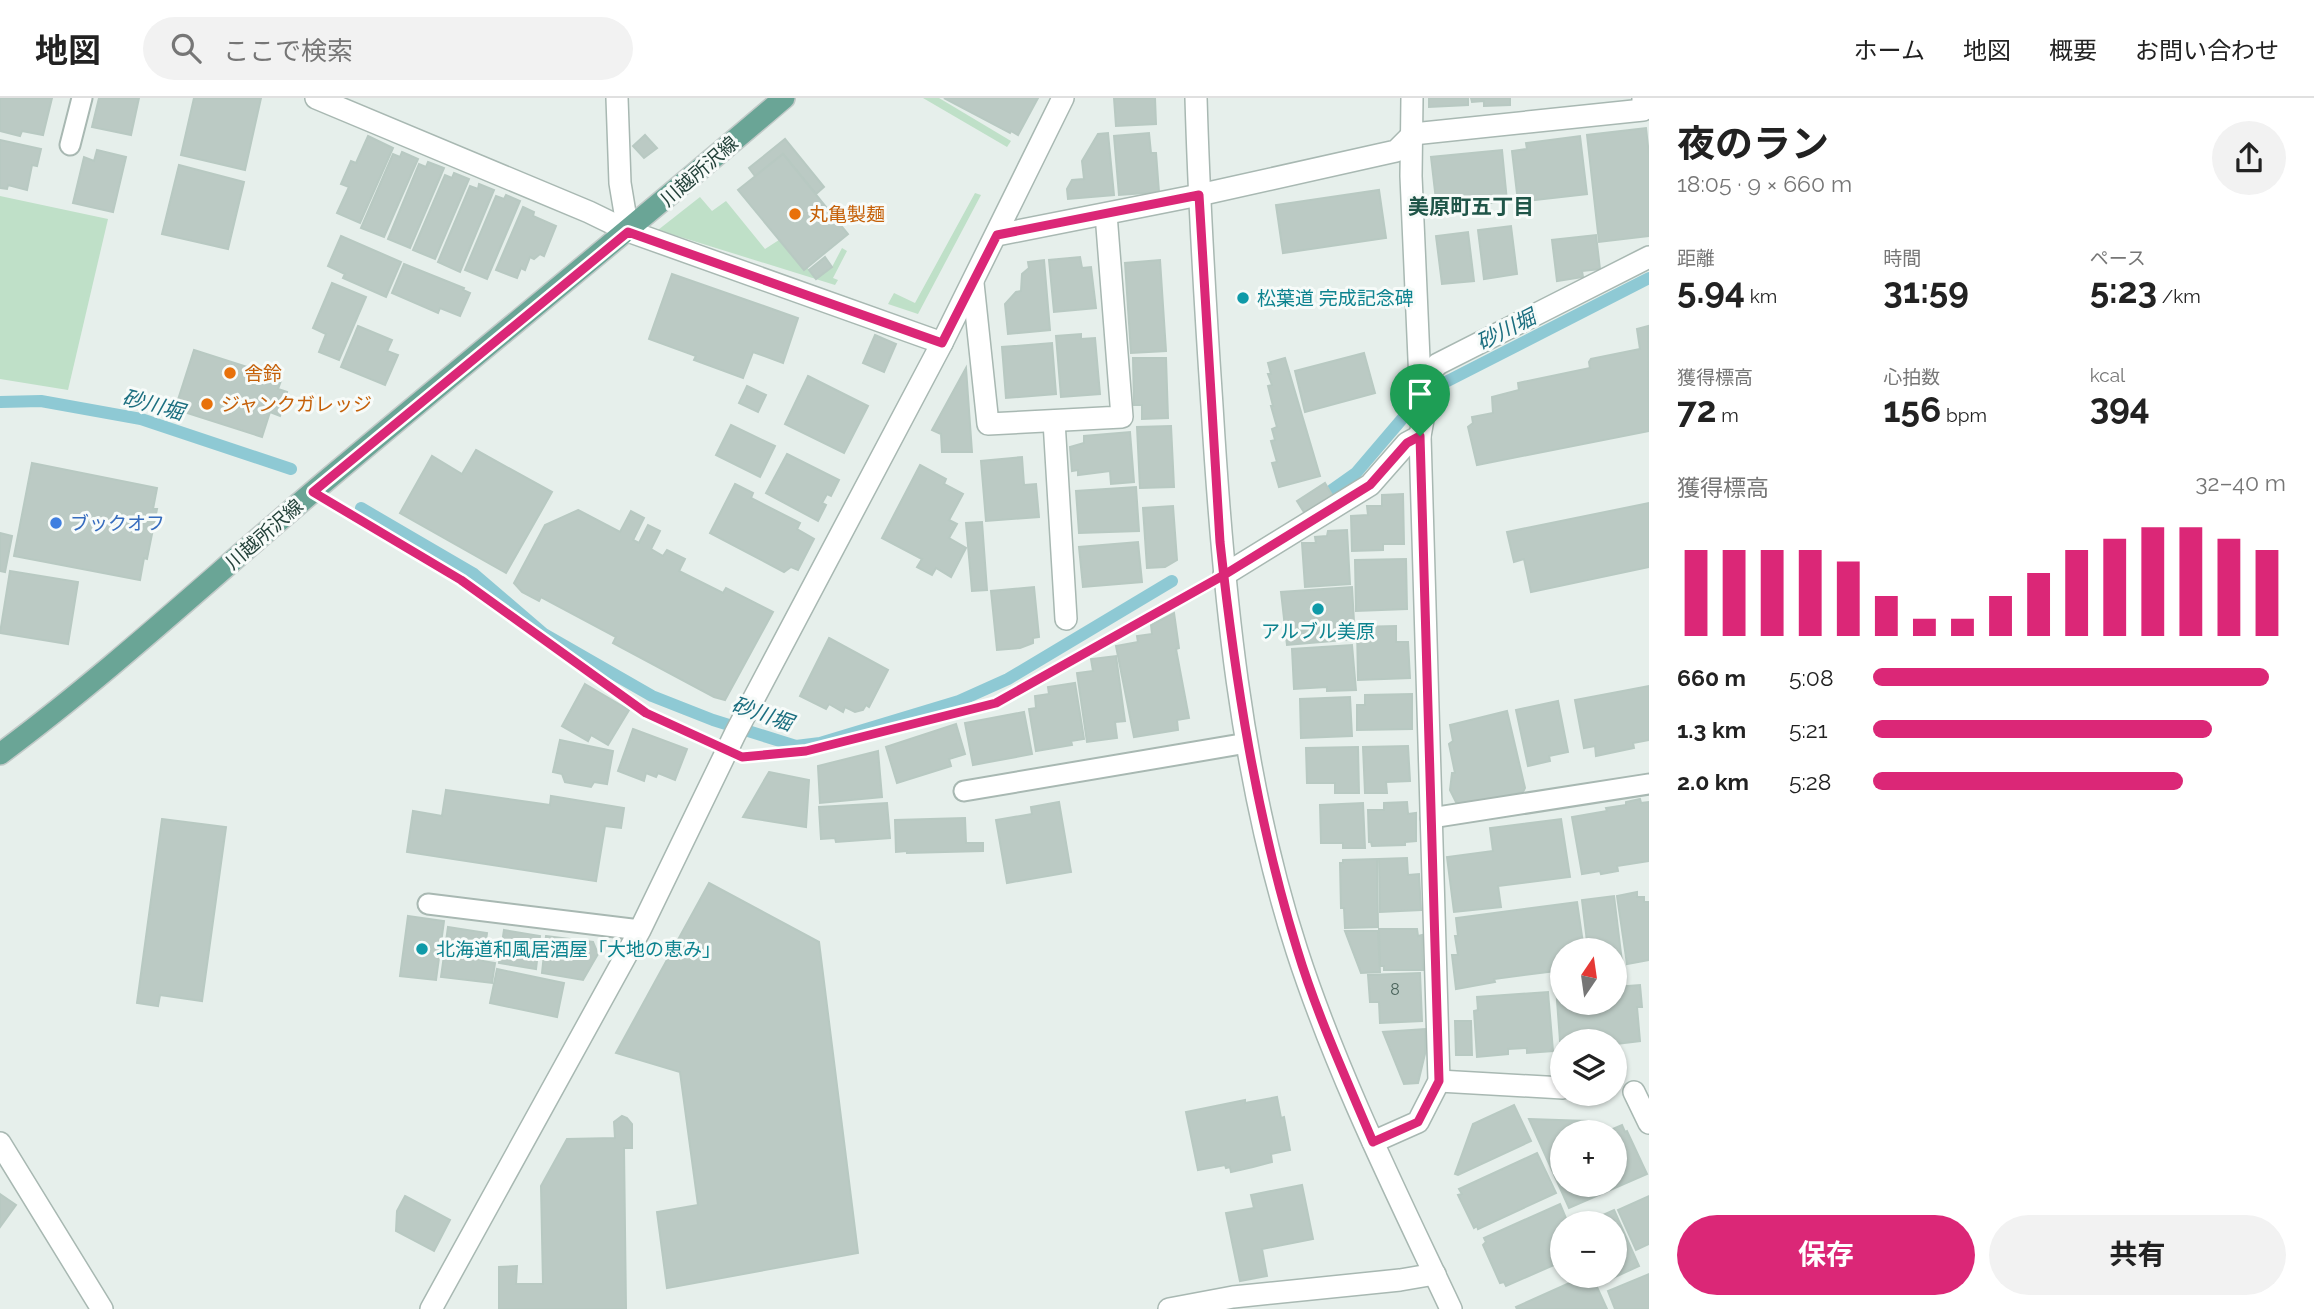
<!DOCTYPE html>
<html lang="ja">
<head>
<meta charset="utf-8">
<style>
  :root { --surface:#fff; --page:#f2f2f2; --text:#222; --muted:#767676; --line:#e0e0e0; --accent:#db2777 }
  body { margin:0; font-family:Raleway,"Noto Sans JP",sans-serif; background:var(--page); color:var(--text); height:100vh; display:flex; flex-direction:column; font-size:26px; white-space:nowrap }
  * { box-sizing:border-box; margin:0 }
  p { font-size:23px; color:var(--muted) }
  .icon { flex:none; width:38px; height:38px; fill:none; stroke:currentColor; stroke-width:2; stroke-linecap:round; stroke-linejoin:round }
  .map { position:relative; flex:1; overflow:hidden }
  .details { display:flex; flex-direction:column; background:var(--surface); width:665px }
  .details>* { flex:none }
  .needle { width:46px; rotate:13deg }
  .buttons { position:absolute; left:1550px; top:840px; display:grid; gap:14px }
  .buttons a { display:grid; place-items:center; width:77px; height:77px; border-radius:50%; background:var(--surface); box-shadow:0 2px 5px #0004; font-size:35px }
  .pin { position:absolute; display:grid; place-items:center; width:60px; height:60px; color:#fff; margin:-72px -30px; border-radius:50% 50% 50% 0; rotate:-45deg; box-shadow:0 0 7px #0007 }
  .pin .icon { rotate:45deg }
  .round { display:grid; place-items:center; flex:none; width:74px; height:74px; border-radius:37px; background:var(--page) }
  .head { display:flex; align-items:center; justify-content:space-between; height:119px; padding:0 28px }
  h1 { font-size:38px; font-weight:700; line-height:52px }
  .stats { display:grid; grid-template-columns:repeat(3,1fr); gap:10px; height:119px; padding:7px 28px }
  .stats div { display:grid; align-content:center }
  .stats b { font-size:35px; font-weight:700 }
  .stats small { font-size:19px; font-weight:400 }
  .stats p { font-size:19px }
  .chart { height:196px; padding:14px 28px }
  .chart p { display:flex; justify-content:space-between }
  .chart svg { width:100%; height:126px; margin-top:7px; stroke:var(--accent); stroke-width:6 }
  .button { display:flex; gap:14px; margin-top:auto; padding:14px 28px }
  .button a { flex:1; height:80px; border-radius:42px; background:var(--accent); color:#fff; font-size:28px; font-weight:700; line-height:80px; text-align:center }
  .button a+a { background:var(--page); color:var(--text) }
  ul { padding:0 28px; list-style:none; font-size:23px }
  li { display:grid; grid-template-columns:112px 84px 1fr; align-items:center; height:52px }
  li i { height:18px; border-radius:9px; background:var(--accent) }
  header { display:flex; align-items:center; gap:42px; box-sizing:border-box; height:98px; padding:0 35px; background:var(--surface); border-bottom:2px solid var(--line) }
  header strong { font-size:33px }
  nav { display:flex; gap:38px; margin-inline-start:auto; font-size:24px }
  .search { width:490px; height:63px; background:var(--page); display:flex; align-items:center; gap:18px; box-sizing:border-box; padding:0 24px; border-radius:38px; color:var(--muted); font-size:26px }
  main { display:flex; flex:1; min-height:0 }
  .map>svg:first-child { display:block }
</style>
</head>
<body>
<header>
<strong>地図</strong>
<div class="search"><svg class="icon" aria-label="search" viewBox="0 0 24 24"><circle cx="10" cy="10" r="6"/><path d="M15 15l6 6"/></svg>ここで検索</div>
<nav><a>ホーム</a><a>地図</a><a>概要</a><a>お問い合わせ</a></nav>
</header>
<main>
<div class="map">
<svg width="1649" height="1211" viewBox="0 0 1649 1211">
  <rect width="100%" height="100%" fill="#e6efeb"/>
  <g fill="#bfe0c8">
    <path d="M923,0H939L1011,43L1007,49Z"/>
    <path d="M975,95L981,97L918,216L888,206L894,195L915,205Z"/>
    <path d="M0,98L108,121L68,292L0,281Z"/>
    <path d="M700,99L712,113L726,103L765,151L779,142L803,171L807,169L816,181L832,169L842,150L847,153L833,180L838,182L835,187L658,132Z"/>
  </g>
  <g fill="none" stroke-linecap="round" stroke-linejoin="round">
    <g stroke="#8ec9d4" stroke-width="12">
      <path d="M0,304L41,303L141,321L291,371"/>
      <path d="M1332,392L1356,375L1414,307L1430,292L1649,180"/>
      <path d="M361,410L474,476L544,536L652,598L713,622L796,648L820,645L959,603L1008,581L1172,483"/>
    </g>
  </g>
  <g fill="#bbcac4" stroke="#b8c9c2" stroke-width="2">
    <path d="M0,0H52L43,37L22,33L20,38L0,33Z"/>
    <path d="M99,0H139L131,37L92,29Z"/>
    <path d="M194,0H261L245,72L181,57Z"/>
    <path d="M944,0H1038L1018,37L1011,33L1010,35Z"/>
    <path d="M1114,0H1155L1156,26L1116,28Z"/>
    <path d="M1429,0H1468V7L1429,9Z"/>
    <path d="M1471,0H1510V7L1484,8V3L1472,4Z"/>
    <path d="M1646,30L1649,57V138L1599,144L1587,37Z"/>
    <path d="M1108,35L1114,97L1068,101L1067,91L1072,82L1084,81L1082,63L1098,36Z"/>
    <path d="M1149,35L1151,55H1156L1159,94L1119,97L1114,38Z"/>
    <path d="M645,37L657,50L644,60L633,48Z"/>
    <path d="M368,38L393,50L360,125L337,115L349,89L341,86L351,63L356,65Z"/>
    <path d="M1580,38L1587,96L1518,104L1512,53L1527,51L1526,45Z"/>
    <path d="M785,41L824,89L816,96L783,56L755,78L749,70Z"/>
    <path d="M0,42L41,51L37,68L32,67L27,92L8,87L7,91L0,90Z"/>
    <path d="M97,52L126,59L113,114L73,105L84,59L94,63Z"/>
    <path d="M1502,52L1507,103L1437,111L1431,59Z"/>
    <path d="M402,54L418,61L384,139L361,130L393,56L400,59Z"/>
    <path d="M783,56L848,136L804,172L738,92Z"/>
    <path d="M428,64L444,70L410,150L388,141L419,66L426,69Z"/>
    <path d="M179,67L244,84L228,151L162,136Z"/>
    <path d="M454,75L469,81L435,161L413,152L445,77L452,80Z"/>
    <path d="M479,86L494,92L460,174L438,164L470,88L478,91Z"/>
    <path d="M1379,92L1386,140L1283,155L1276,107Z"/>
    <path d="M506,97L520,103L487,181L465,172L496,98L504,101Z"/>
    <path d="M523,109L534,114L533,118L556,128L544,158L540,156L534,161L530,159L525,172L521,170L517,180L496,172Z"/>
    <path d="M1511,128L1517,176L1484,181L1478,132Z"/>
    <path d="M1468,134L1474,183L1442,186L1436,138Z"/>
    <path d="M1596,137L1600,171L1582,173L1583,179L1557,183L1552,142Z"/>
    <path d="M341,138L401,164L386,199L343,180L345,176L328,168Z"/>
    <path d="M825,159L832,169L816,181L809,172Z"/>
    <path d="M1080,159L1082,170L1091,169L1096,210L1054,214L1049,162Z"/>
    <path d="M1044,162L1050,232L1008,236L1005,206L1016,194L1021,193L1022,176L1029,170L1028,164Z"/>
    <path d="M1160,162L1166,253L1131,255L1125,165Z"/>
    <path d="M404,166L464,190L463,192L470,195L460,218L440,210L438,215L392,195Z"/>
    <path d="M672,176L798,220L783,265L753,254L743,280L694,262L696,258L649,241Z"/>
    <path d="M332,185L366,199L339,262L319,254L326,236L313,230Z"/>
    <path d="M358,228L392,242L387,253L398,257L385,287L341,269Z"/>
    <path d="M1648,228L1649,333L1477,367L1468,329L1473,325L1472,319L1493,315L1492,299L1519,292L1518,285L1590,270L1589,264L1591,261L1640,251L1637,231Z"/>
    <path d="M1081,236V241L1095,240L1100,296L1061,299L1056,238Z"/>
    <path d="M875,237L896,246L884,274L863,265Z"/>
    <path d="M1052,245L1056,296L1006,300L1002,249Z"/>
    <path d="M194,252L282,280L278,291L287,294L280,318L270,314L262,339L175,311Z"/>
    <path d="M1364,255L1375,295L1305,314L1295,273Z"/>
    <path d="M1133,260H1166L1168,320L1142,321V307H1134Z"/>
    <path d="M1285,260L1320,378L1279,389L1272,365L1277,364L1271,343L1275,342L1272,331L1277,329L1271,308H1273L1268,288L1272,287L1268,276H1271L1268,265Z"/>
    <path d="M966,270L972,354H942L941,336L932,332Z"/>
    <path d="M808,278L868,308L844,355L785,326Z"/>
    <path d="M747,288L766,297L758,314L739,305Z"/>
    <path d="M731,327L775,348L760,379L716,357Z"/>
    <path d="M1171,328L1174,389L1140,390L1137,329Z"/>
    <path d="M1130,334L1134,384L1111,386L1110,373L1078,377V372L1072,373L1070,349L1084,345V338Z"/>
    <path d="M476,352L552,394L506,475L400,415L432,358L462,376Z"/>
    <path d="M787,356L839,382L831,398L827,396L822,405L826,407L818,423L766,395Z"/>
    <path d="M1022,359L1024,387L1036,386L1039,419L986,423L981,363Z"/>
    <path d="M32,365L157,390L153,411H157L147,461L144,460L140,482L14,458Z"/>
    <path d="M920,367L946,381L944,386L963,396L949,422L957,426L949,440L966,450L951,479L936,470L932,477L917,469L922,461L882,440Z"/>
    <path d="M1325,385L1335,402L1307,419L1297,403Z"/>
    <path d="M735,386L753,395L751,400L800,425L797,431L814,441L798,472L791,469L784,474L710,435Z"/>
    <path d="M1136,389L1139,433L1079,435L1076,393Z"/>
    <path d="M1403,396L1404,446H1383V452L1352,453L1351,418L1368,417L1367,408H1382V397Z"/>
    <path d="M1649,405V469L1531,494L1524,461L1514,464L1507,434Z"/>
    <path d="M1173,408L1177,462L1165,469L1147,470L1143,410Z"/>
    <path d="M578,412L620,434L631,413L644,420L633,442L639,445L648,427L660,433L651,451L663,458L667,452L685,461L679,473L723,495L726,490L773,514L725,602L714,599L613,545L616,539L541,499L539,503L522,494L514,485L545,427Z"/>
    <path d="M982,424L987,492L972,493L966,425Z"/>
    <path d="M1347,432L1350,486L1305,489L1302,445H1316L1315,439L1327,438L1328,433Z"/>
    <path d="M0,435L12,438L5,474L0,473Z"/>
    <path d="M1138,444L1142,484L1083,489L1079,449Z"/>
    <path d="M1406,461L1407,511L1356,513L1355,462Z"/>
    <path d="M10,473L78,484L68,546L0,535Z"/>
    <path d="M1034,489L1039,539L1033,540V545L1020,550L997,552L991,493Z"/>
    <path d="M1352,489L1355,541L1287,547L1281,494Z"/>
    <path d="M1174,515L1179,550L1176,551L1189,620L1177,622L1178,632L1134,639L1116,548L1138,544L1137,538L1152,536L1151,527Z"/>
    <path d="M1396,528V544H1408L1410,580L1358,582L1357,529Z"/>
    <path d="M829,540L888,572L869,609L866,607L863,612L855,614L845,609L843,614L829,606L826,611L800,598Z"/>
    <path d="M1352,547L1356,592L1327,593V589L1294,591L1292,551Z"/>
    <path d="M1116,558L1125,623L1115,624L1117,640L1087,644L1077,575L1093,573L1091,561Z"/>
    <path d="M1075,585L1084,641L1071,643L1072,647L1036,653L1029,611L1036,610L1035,598L1049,596L1048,589Z"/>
    <path d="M585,586L629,612L608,647L591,637L588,643L562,628Z"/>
    <path d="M1649,588V642L1633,645L1634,650L1596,658L1595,648L1584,650L1575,602Z"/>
    <path d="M1412,596V631L1357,632V607H1365V597Z"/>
    <path d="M1350,599L1352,638L1301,640L1300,601Z"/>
    <path d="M1558,603L1568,654L1549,658L1550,663L1528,668L1516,612Z"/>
    <path d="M1507,613L1525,690L1523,694L1458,708L1450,692L1452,675H1455L1449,646L1453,643L1450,627Z"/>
    <path d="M1024,614L1032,656L973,667L965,625Z"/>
    <path d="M956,626L965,656L949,661L951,668L897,685L886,649Z"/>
    <path d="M633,631L687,651L675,682L658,675L656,679L646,675L644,683L618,673Z"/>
    <path d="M560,642L613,653L607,686L594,684L591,689L565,684L562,676L553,674Z"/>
    <path d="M1408,648L1410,683L1386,684L1387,695H1365L1363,649Z"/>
    <path d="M1358,649L1359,695H1335V685H1307L1306,650Z"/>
    <path d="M878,653L882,699L820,705L818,668Z"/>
    <path d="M769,674L809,682L806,729L743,719Z"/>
    <path d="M446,692L550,707L551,698L624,710L621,730L605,728L596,783L407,754L413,713L442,718Z"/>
    <path d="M1640,701L1641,705L1649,704V763L1617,768L1618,773L1601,776L1600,773L1582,776L1572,719L1607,713L1606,710L1626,707V704Z"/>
    <path d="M1059,704L1071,774L1007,785L996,722L1032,716L1031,709Z"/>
    <path d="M1407,704L1408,716L1416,715V743L1405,744V747L1372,748L1371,744H1369L1368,712H1384V705Z"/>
    <path d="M887,705L890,740L836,744L835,740L821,741L819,709Z"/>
    <path d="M1363,705L1365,750H1343V745H1321L1320,707Z"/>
    <path d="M965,720L966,745H983V753L907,755V753L896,754L895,722Z"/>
    <path d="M162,721L226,729L202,903L160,897L158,908L137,905Z"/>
    <path d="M1561,721L1570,779L1498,788L1501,809L1454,814L1447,759L1493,753L1490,730Z"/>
    <path d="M1407,760L1408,777L1419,776L1421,812L1380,814L1379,761Z"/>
    <path d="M1377,761L1378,829L1345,830L1344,810H1341L1340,765H1343V762Z"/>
    <path d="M709,785L819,844L858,1155L667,1190L657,1114L698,1107L680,974L616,955Z"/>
    <path d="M1637,794V799H1644V804H1649V862L1627,866L1617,798Z"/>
    <path d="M1614,798L1623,872L1615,873V852H1588L1582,802Z"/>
    <path d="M1577,804L1584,852H1563V872L1494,881L1495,884L1456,891L1452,857H1458L1455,838H1458L1456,820Z"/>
    <path d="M408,818L444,823L436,882L400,878Z"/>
    <path d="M448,829L487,835L483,863L495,865L492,885L441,879Z"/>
    <path d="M1379,831H1417L1418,838L1422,837L1423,872H1384V868H1380Z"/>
    <path d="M504,832L540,838L536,871L499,865Z"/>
    <path d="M1345,833H1378L1380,874L1361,875Z"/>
    <path d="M546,838L593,844L598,856L583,882L542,875Z"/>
    <path d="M497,871L564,885L557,919L490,905Z"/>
    <path d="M1420,875L1422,923L1380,925L1379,904H1370L1368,877Z"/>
    <path d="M1640,887L1642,909H1637L1640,943L1615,946V943H1611V939L1560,943L1556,889L1563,888V905H1615V889Z"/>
    <path d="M1548,894L1553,953L1527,955V950L1508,951V956L1477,959L1474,913L1478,912L1477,899Z"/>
    <path d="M1455,923H1471L1472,957H1456Z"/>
    <path d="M1425,931V956L1418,985L1404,986L1383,934Z"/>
    <path d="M1277,999L1281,1020L1284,1019L1290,1052L1271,1056L1272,1064L1253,1069L1231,1074L1230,1069L1226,1070L1225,1067L1198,1072L1186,1014L1245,1002V1005Z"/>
    <path d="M1514,1007L1531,1043L1458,1077L1455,1076L1473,1026Z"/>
    <path d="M622,1018L627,1020L632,1026V1050H624L626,1211H499V1169L517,1168L516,1186H543L541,1088L567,1041L615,1040L614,1024Z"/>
    <path d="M1529,1021L1588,1023L1593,1034H1563V1087H1615V1034H1596L1607,1030L1608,1033L1622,1027L1625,1034L1627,1033L1647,1076L1569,1110Z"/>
    <path d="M1537,1055L1556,1095L1478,1131L1477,1128L1474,1130L1458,1097L1462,1096L1459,1091Z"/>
    <path d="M1302,1087L1313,1141L1262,1151L1267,1178L1240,1183L1226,1115L1254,1110L1251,1097Z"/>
    <path d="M0,1096L16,1107L0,1129Z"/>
    <path d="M405,1098L450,1122L434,1153L396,1133L397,1113Z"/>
    <path d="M1649,1098V1146L1636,1152L1618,1112Z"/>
    <path d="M1560,1106L1568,1125H1563V1163L1506,1188L1504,1184L1500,1185L1483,1147L1486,1144L1484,1140Z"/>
    <path d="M1614,1112L1639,1168L1602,1185L1599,1178H1615V1125H1585Z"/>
    <path d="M1649,1176V1211H1615L1608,1193Z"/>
    <path d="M1585,1178H1592L1607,1211H1517L1516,1209Z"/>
  </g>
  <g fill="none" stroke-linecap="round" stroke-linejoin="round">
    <g stroke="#a8b8b2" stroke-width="23">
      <g id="service">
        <path d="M70,47L82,0"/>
        <path d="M964,693L1247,645"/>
        <path d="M1431,720L1649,686"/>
        <path d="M428,806L640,832"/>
      </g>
    </g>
    <g stroke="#a8b8b2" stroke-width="24">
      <path id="pedestrian" d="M0,1045L102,1211"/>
    </g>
    <g stroke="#a8b8b2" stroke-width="24">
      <g id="minor">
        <path d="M316,0L589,114L628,133L942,245"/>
        <path d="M617,0L620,85L628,133"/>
        <path d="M997,137L1199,97L1378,57L1396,53L1413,36L1643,12V0"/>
        <path d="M973,185L988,326L1122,319L1106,116"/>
        <path d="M1420,284L1438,266L1649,159"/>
        <path d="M1054,323L1066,521"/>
        <path d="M1224,477L1370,387L1407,345L1420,338"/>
        <path d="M1439,983L1563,990"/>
        <path d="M1634,994L1649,1025"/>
        <path d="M1373,1044L1418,1024L1439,983L1420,338L1424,316L1420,284L1411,78L1412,0"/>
        <path d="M431,1211L640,832L735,636L942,245L1063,0"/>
        <path d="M1169,1211L1233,1199L1400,1182L1435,1176"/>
      </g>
    </g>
    <g stroke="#a8b8b2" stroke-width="24">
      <path id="tertiary" d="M1196,0C1199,103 1205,205 1212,308C1223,491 1240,677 1297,853C1337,976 1396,1094 1451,1211"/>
    </g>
    <g stroke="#c2cac8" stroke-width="24">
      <path id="primary" d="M0,656C112,573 214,477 321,387C475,257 631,131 784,0"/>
    </g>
    <g stroke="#86b3a5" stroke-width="4.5" stroke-dasharray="3.5 5" stroke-linecap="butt">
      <path d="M342,411L461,482L646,615L700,640"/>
      <path d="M760,657L806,653L996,605L1195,493"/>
    </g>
    <use href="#service" stroke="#fff" stroke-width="19"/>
    <use href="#pedestrian" stroke="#fff" stroke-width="21"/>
    <use href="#minor" stroke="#fff" stroke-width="21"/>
    <use href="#tertiary" stroke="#fff" stroke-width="21"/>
    <use href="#primary" stroke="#6aa596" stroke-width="21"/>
  </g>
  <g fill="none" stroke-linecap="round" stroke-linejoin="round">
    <g stroke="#fff" stroke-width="14">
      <path id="route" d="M1420,338L1407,345L1370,387L1224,477L996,605L806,653L742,659L646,615L461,482L313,394L628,134L942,245L997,137L1199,97L1220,444C1235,581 1256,718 1297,851C1317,917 1346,980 1373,1044L1418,1024L1439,983L1420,338"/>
    </g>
    <use href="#route" stroke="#db2777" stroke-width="9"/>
  </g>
  <g fill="#e8710a" stroke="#f7fbf9" stroke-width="2.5">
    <circle cx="795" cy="116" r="7"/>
    <circle cx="230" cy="275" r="7"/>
    <circle cx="207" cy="306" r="7"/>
  </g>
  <g fill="#0f9aa8" stroke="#f7fbf9" stroke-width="2.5">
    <circle cx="1243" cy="200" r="7"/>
    <circle cx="1318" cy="511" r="7"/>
    <circle cx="422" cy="851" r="7"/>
  </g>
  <circle fill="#3f7fe0" stroke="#f7fbf9" stroke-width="2.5" cx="56" cy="425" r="7"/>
  <g text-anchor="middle" stroke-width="6" stroke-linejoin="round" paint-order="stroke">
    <g font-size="16" fill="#4a645c">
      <text x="1395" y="897">8</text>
    </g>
    <g font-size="19" fill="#24423a" stroke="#f7fbf9">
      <text transform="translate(699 73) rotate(-41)" y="7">川越所沢線</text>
      <text transform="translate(264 436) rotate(-41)" y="7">川越所沢線</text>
    </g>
    <g font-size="19" fill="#c56008" stroke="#f7fbf9" text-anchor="start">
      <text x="809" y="123">丸亀製麺</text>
      <text x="244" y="282">舎鈴</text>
      <text x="221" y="313">ジャンクガレッジ</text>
    </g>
    <g font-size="19" fill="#0d838f" stroke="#f7fbf9" text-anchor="start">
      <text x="1257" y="207">松葉道 完成記念碑</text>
      <text x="1318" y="540" text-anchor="middle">アルブル美原</text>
      <text x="436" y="858">北海道和風居酒屋「大地の恵み」</text>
    </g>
    <g font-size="19" fill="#366cbe" stroke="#f7fbf9" text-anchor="start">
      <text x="70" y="432">ブックオフ</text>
    </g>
    <g font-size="21" font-weight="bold" fill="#1f5548" stroke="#f7fbf9">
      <text x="1471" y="116">美原町五丁目</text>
    </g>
    <g font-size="21" font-style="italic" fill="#1c6f80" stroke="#f7fbf9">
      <text transform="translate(1506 232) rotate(-27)" y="7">砂川堀</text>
      <text transform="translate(153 307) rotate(15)" y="7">砂川堀</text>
      <text transform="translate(762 616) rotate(19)" y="7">砂川堀</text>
    </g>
  </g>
</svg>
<div class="buttons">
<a><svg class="needle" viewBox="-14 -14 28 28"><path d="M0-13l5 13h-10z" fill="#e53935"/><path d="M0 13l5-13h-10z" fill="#767676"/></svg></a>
<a><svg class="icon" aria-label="layers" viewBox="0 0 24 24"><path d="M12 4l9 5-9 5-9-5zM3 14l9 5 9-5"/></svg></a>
<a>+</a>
<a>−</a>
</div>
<div class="pin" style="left:1420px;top:338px;background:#1e9e55"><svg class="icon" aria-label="arrive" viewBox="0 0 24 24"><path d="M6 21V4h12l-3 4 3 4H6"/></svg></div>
</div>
<section class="details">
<div class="head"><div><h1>夜のラン</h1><p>18:05 · 9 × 660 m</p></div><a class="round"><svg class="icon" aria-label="share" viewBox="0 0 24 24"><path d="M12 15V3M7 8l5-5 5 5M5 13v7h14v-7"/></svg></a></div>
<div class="stats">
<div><p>距離</p><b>5.94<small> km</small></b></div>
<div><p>時間</p><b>31:59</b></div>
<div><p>ペース</p><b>5:23<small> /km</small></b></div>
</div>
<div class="stats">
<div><p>獲得標高</p><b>72<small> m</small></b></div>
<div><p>心拍数</p><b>156<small> bpm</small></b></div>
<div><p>kcal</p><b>394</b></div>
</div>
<div class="chart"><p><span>獲得標高</span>32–40 m</p>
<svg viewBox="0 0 160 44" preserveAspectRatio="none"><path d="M5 44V14M15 44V14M25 44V14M35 44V14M45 44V18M55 44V30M65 44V38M75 44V38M85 44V30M95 44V22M105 44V14M115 44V10M125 44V6M135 44V6M145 44V10M155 44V14"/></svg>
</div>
<ul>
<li><b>660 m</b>5:08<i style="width:96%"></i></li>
<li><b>1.3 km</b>5:21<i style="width:82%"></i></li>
<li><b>2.0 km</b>5:28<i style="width:75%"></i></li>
</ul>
<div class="button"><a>保存</a><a>共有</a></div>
</section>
</main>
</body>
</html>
